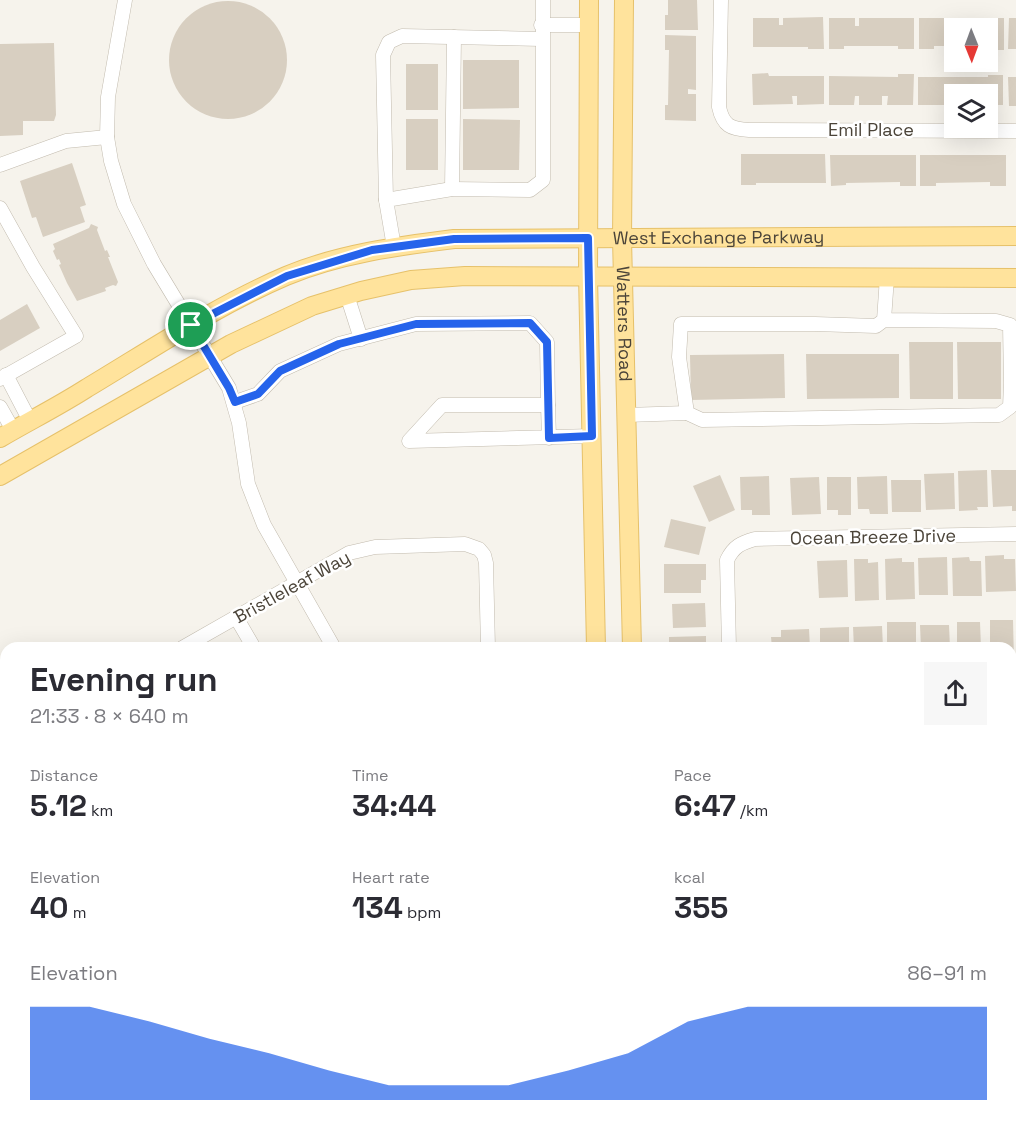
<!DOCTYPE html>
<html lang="en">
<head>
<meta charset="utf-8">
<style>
  :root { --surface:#fff; --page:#f7f7f7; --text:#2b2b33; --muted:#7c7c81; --accent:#2563eb }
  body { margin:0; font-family:"Space Grotesk",sans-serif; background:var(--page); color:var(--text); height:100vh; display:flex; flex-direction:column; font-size:22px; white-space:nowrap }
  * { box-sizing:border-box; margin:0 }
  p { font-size:20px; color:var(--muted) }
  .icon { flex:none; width:33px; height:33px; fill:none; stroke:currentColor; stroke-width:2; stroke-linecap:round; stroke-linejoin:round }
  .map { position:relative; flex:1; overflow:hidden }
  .details { position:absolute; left:0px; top:642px; width:1017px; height:488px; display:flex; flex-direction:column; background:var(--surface); border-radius:18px 18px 0 0; box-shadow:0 6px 24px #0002 }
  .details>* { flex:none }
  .needle { width:39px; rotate:179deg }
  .buttons { position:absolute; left:944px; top:18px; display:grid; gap:12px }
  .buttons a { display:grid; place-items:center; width:54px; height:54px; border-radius:0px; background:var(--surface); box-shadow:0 6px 24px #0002; font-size:30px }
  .pin { position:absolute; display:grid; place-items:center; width:51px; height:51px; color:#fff; margin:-26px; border:3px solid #fff; border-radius:50%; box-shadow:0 2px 6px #0007 }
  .round { display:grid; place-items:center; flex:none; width:63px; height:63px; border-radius:0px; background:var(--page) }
  .summary { display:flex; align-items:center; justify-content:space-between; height:102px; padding:0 30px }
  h1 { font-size:33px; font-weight:700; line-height:45px }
  .metrics { display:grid; grid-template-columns:repeat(3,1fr); gap:9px; height:102px; padding:6px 30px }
  .metrics div { display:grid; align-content:center }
  .metrics b { font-size:30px; font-weight:700 }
  .metrics small { font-size:16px; font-weight:400 }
  .metrics p { font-size:16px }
  .chart { height:168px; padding:12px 30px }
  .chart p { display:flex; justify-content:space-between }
  .chart svg { width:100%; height:108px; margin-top:6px; fill:var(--accent); opacity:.7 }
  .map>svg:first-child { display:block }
</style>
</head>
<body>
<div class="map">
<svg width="1016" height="1129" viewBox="0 0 1016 1129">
  <rect width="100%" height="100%" fill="#f6f3ec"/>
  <g fill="#d8cfc1">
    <path d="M668,0H697L698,30H665V15H668Z"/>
    <circle cx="228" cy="60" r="59"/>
    <path d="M823,17L824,49H808V47H753V18H779V25H783V18Z"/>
    <path d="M829,18H855V26H859V18H914V49H898V46H844V49H829Z"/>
    <path d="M919,18H945V26H949V18H1004V50H988L987,28H954V46H934V49H919Z"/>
    <path d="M1009,18H1016V49H1008Z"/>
    <path d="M665,35L696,36V90L688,89V94H696V121L665,120V105H668L669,50H665Z"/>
    <path d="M54,43L56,115L54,121H23V135L0,136V44Z"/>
    <path d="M463,60H519V108L463,109Z"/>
    <rect x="406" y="64" width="32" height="46"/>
    <path d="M768,73L769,76H824V104L797,105V96H792L793,104L753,105L752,74Z"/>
    <path d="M898,74H914L913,105H887L888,96H882V105H859V96H855L854,105H829V76L898,77Z"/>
    <path d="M988,75H1003V105H987V94H954V105H918V77H988Z"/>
    <path d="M1008,77H1016V106H1009Z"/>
    <rect x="406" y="119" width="32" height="51"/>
    <path d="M463,119L520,120L519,170H463Z"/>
    <path d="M741,154H825L826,183H756V185H741Z"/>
    <path d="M830,155H916V186H900V182L846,183V185L831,186Z"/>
    <path d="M920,155H1006V186H990V182L936,183V186H920Z"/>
    <path d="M72,163L86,205L80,207L85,222L43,237L36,217L32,218L20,181Z"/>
    <path d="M91,224L98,227L97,230L105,251L107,250L110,257H108L118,282L116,286L113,285L105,288L106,291L77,301L67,283L59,265L61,264L59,259L57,260L53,251L55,249L53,244L89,228Z"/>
    <path d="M27,304L40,328L0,351V320Z"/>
    <path d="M909,342H953V399H910Z"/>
    <path d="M957,342H1001V399H958Z"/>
    <path d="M784,354L785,398L691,400L690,355Z"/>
    <path d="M806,354H899V398L807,399Z"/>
    <path d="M987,470L988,507H977L978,510L959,511L958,471Z"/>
    <path d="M991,470H1016V511H1012V506L993,507Z"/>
    <path d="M954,473L955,509L926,510L924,474Z"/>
    <path d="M720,475L735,510L709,522L693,486Z"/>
    <path d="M769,476L770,515H752V510H741L740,477Z"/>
    <path d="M887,476L888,514H870L869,509H858L857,477Z"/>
    <path d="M819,477L821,514L792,515L790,478Z"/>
    <path d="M827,477H851V515H838V510H827Z"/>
    <path d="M891,480H921V512H892Z"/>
    <path d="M671,519L706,527L699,555L664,547Z"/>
    <path d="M1004,555V559H1015L1016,591L986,592L985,556Z"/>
    <path d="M947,557L948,595H919L918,558Z"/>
    <path d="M969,557L970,561H981L982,596H953L952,558Z"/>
    <path d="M902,558V562H914L915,599L886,600L885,559Z"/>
    <path d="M854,559H868V563L878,562L879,600L855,601Z"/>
    <path d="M847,560L848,597L819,598L817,561Z"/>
    <path d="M664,564H706V580H701V593H664Z"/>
    <path d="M705,603L706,627L673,628L672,604Z"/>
    <path d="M990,620H1013L1014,662H1011V648H990Z"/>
    <rect x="887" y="622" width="29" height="26"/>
    <path d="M957,622H980L981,648H957Z"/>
    <path d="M920,625H949L950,648H921Z"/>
    <path d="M882,626L883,648H854L853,627Z"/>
    <path d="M849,627V648H820V628Z"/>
    <path d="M809,629L810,648H772L771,637H781V630Z"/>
    <path d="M706,636V648H669V637Z"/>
    <rect x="1011" y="707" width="5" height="36"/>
    <rect x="1011" y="772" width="5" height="35"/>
    <path d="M6,923V971L1,974L6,981L0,984V926Z"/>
    <rect x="1011" y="960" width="5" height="87"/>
    <rect x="711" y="1124" width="66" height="5"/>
  </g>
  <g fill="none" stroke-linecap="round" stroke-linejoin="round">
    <g stroke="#c2bbae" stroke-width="15">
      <g id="minor">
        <path d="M125,0L108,97L107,137L111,161L124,204L154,264L229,388L239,423L248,484L264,525L334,648"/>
        <path d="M721,0L719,107C723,126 731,129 749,130L1016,131"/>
        <path d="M541,25H589"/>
        <path d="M0,165L66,141L107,137"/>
        <path d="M452,189L454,37"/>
        <path d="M386,200L383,55L389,42L402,36L541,39"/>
        <path d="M0,208L33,267L76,336L0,379"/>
        <path d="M394,247L386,200L452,189L530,190L543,180V0"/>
        <path d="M347,295L361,339"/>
        <path d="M884,320L996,321L1010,325L1011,383L1010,407L999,415L702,420L687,413L679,357L681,324H815L876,326L884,320L887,277"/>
        <path d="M6,375L30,421"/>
        <path d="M235,402L258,394L280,371L339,344L416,324L530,323L547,342L548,405"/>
        <path d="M0,407L13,430"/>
        <path d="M626,415L687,413"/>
        <path d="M549,438L548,405H442L409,441L592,436"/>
        <path d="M236,617L254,648"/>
        <path d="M182,648L349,553L375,547L465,544L479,549L484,555L486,563L488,648"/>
        <path d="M729,648L727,560C734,546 741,543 755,539L1016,534"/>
        <path d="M1011,683H1016"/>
        <path d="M0,833L6,842"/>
        <path d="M1011,833H1016"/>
        <path d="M0,871L6,881"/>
        <path d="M1011,936H1016"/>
        <path d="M0,1004L6,1000"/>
        <path d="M165,1124L170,1129"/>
        <path d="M191,1124L195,1129"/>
        <path d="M349,1124L356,1129"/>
        <path d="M496,1124V1129"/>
        <path d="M690,1124V1129"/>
        <path d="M828,1124V1129"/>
      </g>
    </g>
    <g stroke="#e6c16a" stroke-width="20">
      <g id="major">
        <path d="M589,0L588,276L596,648"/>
        <path id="s1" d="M624,0L622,239L632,648"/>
        <path id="s2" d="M0,438C29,421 59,406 87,388C152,349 216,306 286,276C338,254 398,246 454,239L1016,236"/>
        <path d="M0,476L231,344L312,306L361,291L411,280L465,276L1016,278"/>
        <path d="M606,1124V1129"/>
        <path d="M641,1124V1129"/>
      </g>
    </g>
    <use href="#minor" stroke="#fff" stroke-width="14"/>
    <use href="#major" stroke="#ffe39c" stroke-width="18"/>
  </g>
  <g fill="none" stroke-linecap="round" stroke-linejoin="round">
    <g stroke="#fff" stroke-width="12">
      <path id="route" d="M588,238L592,436L549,438L547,342L530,323L416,324L339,344L280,371L258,394L235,402L229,388L191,325L287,276L372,250L454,239Z"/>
    </g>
    <use href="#route" stroke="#2563eb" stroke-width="8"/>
  </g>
  <g text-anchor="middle" stroke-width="5" stroke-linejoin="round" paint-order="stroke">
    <g font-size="18" fill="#4b4439" stroke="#fff">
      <text x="871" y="136">Emil Place</text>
      <text dy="6" stroke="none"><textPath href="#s2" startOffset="766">West Exchange Parkway</textPath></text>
      <text dy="6" stroke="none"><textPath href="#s1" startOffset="324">Watters Road</textPath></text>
      <text transform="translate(873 537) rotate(-1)" y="6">Ocean Breeze Drive</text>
      <text transform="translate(292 587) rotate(-29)" y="6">Bristleleaf Way</text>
    </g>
  </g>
</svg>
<div class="buttons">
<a><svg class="needle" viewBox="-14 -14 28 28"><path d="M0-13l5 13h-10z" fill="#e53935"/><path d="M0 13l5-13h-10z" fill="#7c7c81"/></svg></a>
<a><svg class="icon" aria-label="layers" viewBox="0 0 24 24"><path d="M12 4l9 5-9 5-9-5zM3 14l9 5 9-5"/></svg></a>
</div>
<div class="pin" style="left:191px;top:325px;background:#1e9e55"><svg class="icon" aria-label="arrive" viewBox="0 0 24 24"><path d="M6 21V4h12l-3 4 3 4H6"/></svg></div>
<section class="details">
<div class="summary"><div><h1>Evening run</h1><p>21:33 · 8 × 640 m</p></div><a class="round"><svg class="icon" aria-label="share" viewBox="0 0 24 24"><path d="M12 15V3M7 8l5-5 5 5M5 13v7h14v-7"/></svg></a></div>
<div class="metrics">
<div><p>Distance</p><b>5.12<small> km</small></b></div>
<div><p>Time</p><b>34:44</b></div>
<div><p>Pace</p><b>6:47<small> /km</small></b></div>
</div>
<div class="metrics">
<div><p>Elevation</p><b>40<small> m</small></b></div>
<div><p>Heart rate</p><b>134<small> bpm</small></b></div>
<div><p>kcal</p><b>355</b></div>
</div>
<div class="chart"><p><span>Elevation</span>86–91 m</p>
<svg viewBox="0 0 160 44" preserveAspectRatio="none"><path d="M0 44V6L10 6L20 12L30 19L40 25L50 32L60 38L70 38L80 38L90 32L100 25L110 12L120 6L130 6L140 6L150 6L160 6V44z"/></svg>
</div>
</section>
</div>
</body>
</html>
